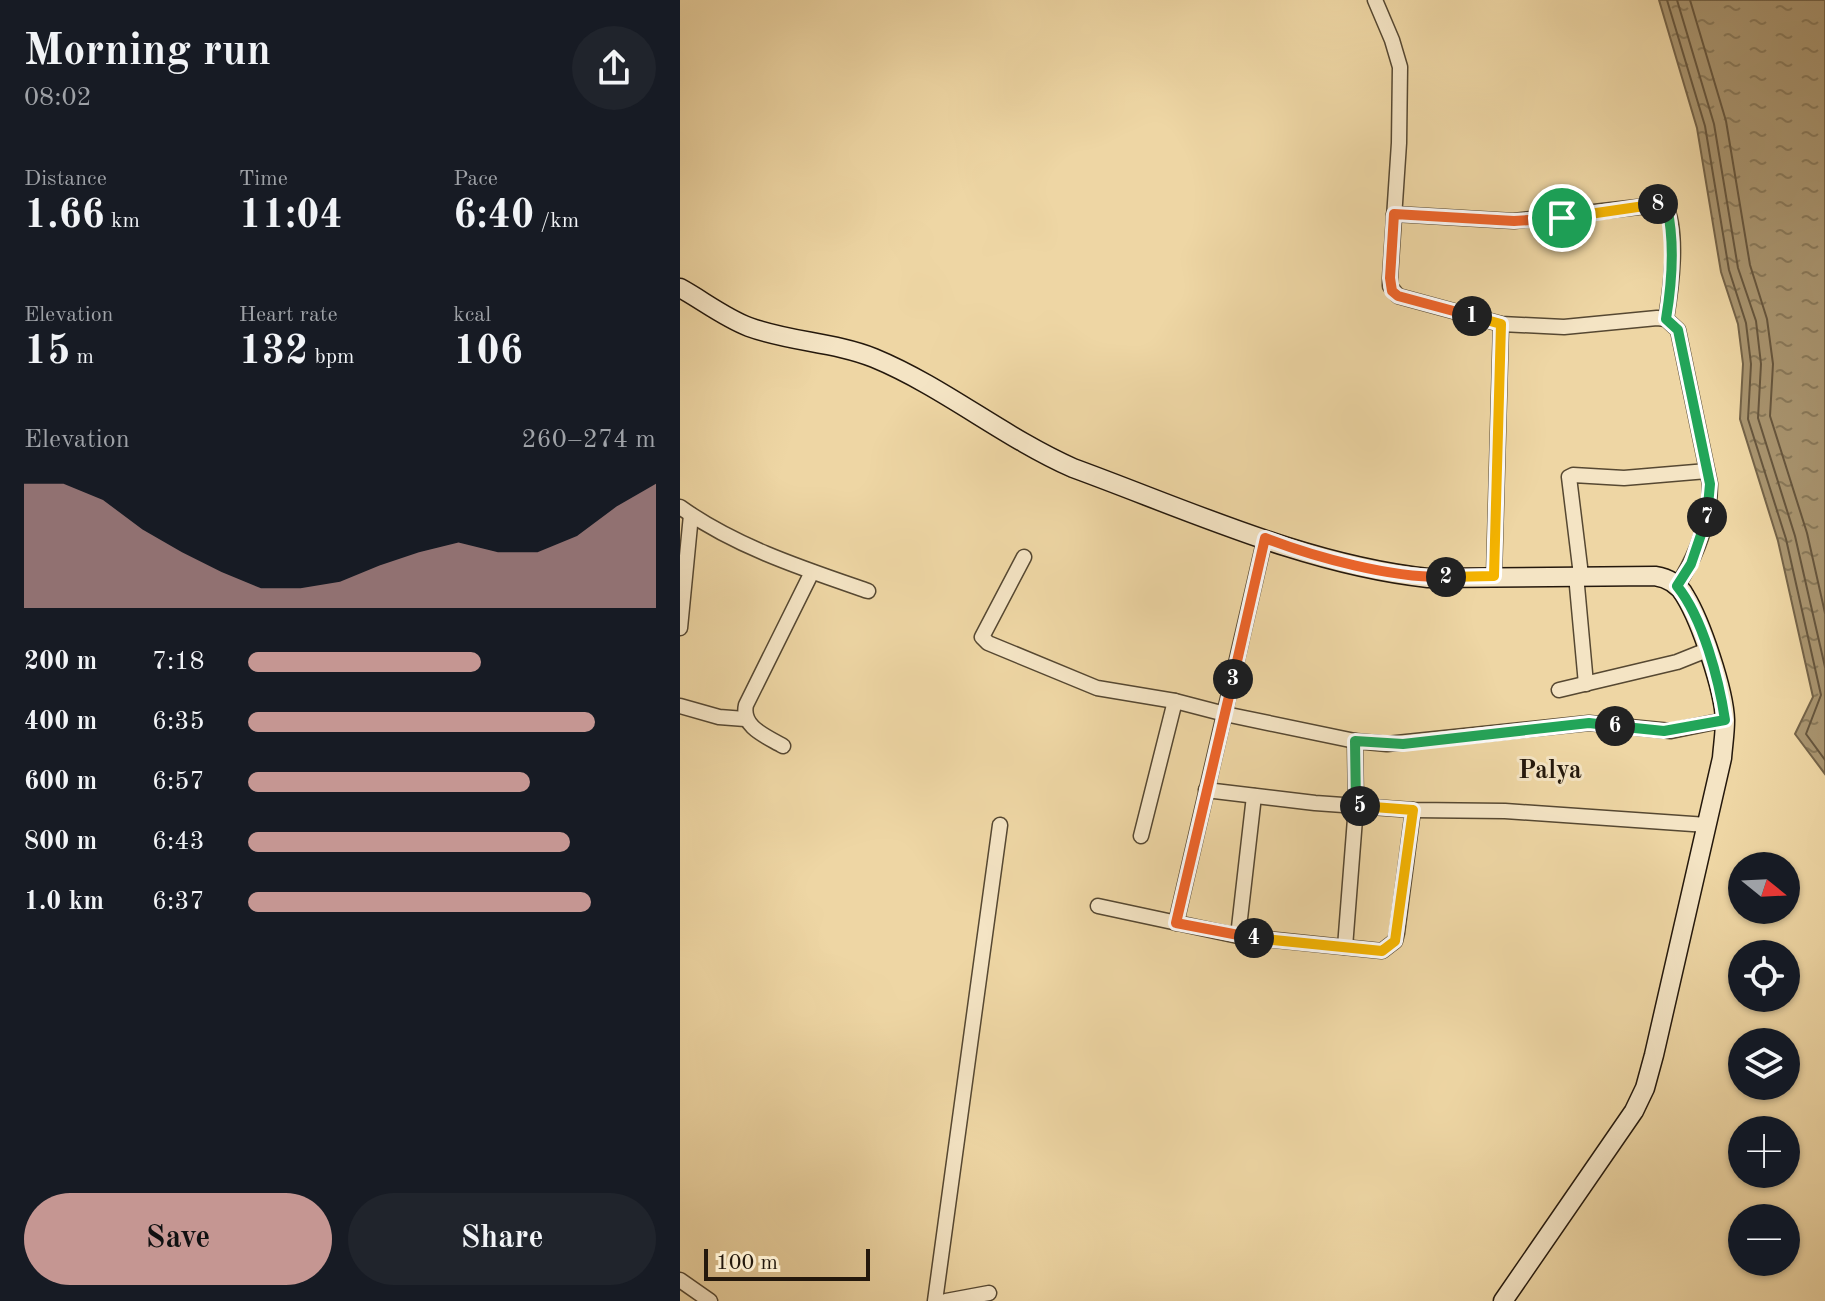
<!DOCTYPE html>
<html lang="en">
<head>
<meta charset="utf-8">
<style>
  :root { --surface:#171b24; --page:#20242c; --text:#f1f3f6; --muted:#9ea1a6; --accent:#c59692 }
  body { margin:0; font-family:"Old Standard TT",serif; background:var(--page); color:var(--text); height:100vh; display:flex; flex-direction:column; font-size:30px; white-space:nowrap }
  * { box-sizing:border-box; margin:0 }
  p { font-size:26px; color:var(--muted) }
  .icon { flex:none; width:44px; height:44px; fill:none; stroke:currentColor; stroke-width:2; stroke-linecap:round; stroke-linejoin:round }
  .map { position:relative; flex:1; overflow:hidden }
  .sheet { display:flex; flex-direction:column; background:var(--surface); width:680px }
  .sheet>* { flex:none }
  .needle { width:52px; rotate:108deg }
  .buttons { position:absolute; left:1048px; top:852px; display:grid; gap:16px }
  .buttons a { display:grid; place-items:center; width:72px; height:72px; border-radius:50%; background:var(--surface); box-shadow:0 2px 6px #0004; font-size:40px }
  .scale { position:absolute; left:24px; bottom:20px; width:166px; box-sizing:border-box; padding-left:8px; border:4px solid #24180c; border-top:0; font-size:22px; line-height:28px; white-space:nowrap; color:#24180c; -webkit-text-stroke:6px #f4e4c4; paint-order:stroke }
  .pin { position:absolute; display:grid; place-items:center; width:68px; height:68px; color:#fff; margin:-34px; border:4px solid #fff; border-radius:50%; box-shadow:0 2px 8px #0007 }
  .km { position:absolute; width:40px; height:40px; margin:-20px; border-radius:50%; background:#222; color:#fff; font-size:22px; line-height:40px; text-align:center }
  .round { display:grid; place-items:center; flex:none; width:84px; height:84px; border-radius:42px; background:var(--page) }
  .headline { display:flex; align-items:center; justify-content:space-between; height:136px; padding:0 24px }
  h1 { font-size:44px; font-weight:700; line-height:60px }
  .stats { display:grid; grid-template-columns:repeat(3,1fr); gap:12px; height:136px; padding:8px 24px }
  .stats div { display:grid; align-content:center }
  .stats b { font-size:40px; font-weight:700 }
  .stats small { font-size:22px; font-weight:400 }
  .stats p { font-size:22px }
  .chart { height:224px; padding:16px 24px }
  .chart p { display:flex; justify-content:space-between }
  .chart svg { width:100%; height:144px; margin-top:8px; fill:var(--accent); opacity:.7 }
  .primary-button { display:flex; gap:16px; margin-top:auto; padding:16px 24px }
  .primary-button a { flex:1; height:92px; border-radius:48px; background:var(--accent); color:#111; font-size:32px; font-weight:700; line-height:92px; text-align:center }
  .primary-button a+a { background:var(--page); color:var(--text) }
  ul { padding:0 24px; list-style:none; font-size:26px }
  li { display:grid; grid-template-columns:128px 96px 1fr; align-items:center; height:60px }
  li i { height:20px; border-radius:10px; background:var(--accent) }
  main { display:flex; flex:1; min-height:0 }
  .map>svg:first-child { display:block }
</style>
</head>
<body>
<main>
<section class="sheet">
<div class="headline"><div><h1>Morning run</h1><p>08:02</p></div><a class="round"><svg class="icon" aria-label="share" viewBox="0 0 24 24"><path d="M12 15V3M7 8l5-5 5 5M5 13v7h14v-7"/></svg></a></div>
<div class="stats">
<div><p>Distance</p><b>1.66<small> km</small></b></div>
<div><p>Time</p><b>11:04</b></div>
<div><p>Pace</p><b>6:40<small> /km</small></b></div>
</div>
<div class="stats">
<div><p>Elevation</p><b>15<small> m</small></b></div>
<div><p>Heart rate</p><b>132<small> bpm</small></b></div>
<div><p>kcal</p><b>106</b></div>
</div>
<div class="chart"><p><span>Elevation</span>260–274 m</p>
<svg viewBox="0 0 160 44" preserveAspectRatio="none"><path d="M0 44V6L10 6L20 11L30 20L40 27L50 33L60 38L70 38L80 36L90 31L100 27L110 24L120 27L130 27L140 22L150 13L160 6V44z"/></svg>
</div>
<ul>
<li><b>200 m</b>7:18<i style="width:57%"></i></li>
<li><b>400 m</b>6:35<i style="width:85%"></i></li>
<li><b>600 m</b>6:57<i style="width:69%"></i></li>
<li><b>800 m</b>6:43<i style="width:79%"></i></li>
<li><b>1.0 km</b>6:37<i style="width:84%"></i></li>
</ul>
<div class="primary-button"><a>Save</a><a>Share</a></div>
</section>
<div class="map">
<svg width="1145" height="1301" viewBox="0 0 1145 1301">
  <defs>
    <pattern id="water-ripples" width="26" height="14" patternUnits="userSpaceOnUse" patternTransform="scale(2)"><rect width="26" height="14" fill="#a99570"/><path d="M2 4q2-2 4 0t4 0M15 11q2-2 4 0t4 0" fill="none" stroke="#89795a"/></pattern>
  </defs>
  <rect width="100%" height="100%" fill="#eed6a4"/>
  <filter id="stains"><feTurbulence type="fractalNoise" baseFrequency=".0025" numOctaves="4"/><feColorMatrix values="0 0 0 0 .2 0 0 0 0 .09 0 0 0 0 .02 0 0 0 .5 -.17"/></filter>
  <radialGradient id="worn" r=".72"><stop offset=".6" stop-color="#630" stop-opacity="0"/><stop offset="1" stop-color="#630" stop-opacity=".3"/></radialGradient>
  <path fill="url(#water-ripples)" stroke="#746348" stroke-width="2" d="M979,0H1145V774L1115,734L1133,697L1098,541L1060,419L1063,364L1058,324L1041,272L1017,128Z"/>
  <g fill="none" stroke-linecap="round" stroke-linejoin="round">
    <g stroke="#66563e" stroke-width="2">
      <path d="M987,0L1025,126L1049,270L1066,323L1071,364L1068,419L1106,539L1141,695L1126,734L1145,760"/>
      <path d="M997,0L1034,124L1058,268L1076,321L1081,364L1078,418L1115,536L1145,667"/>
      <path d="M1010,0L1046,121L1070,265L1087,319L1093,364L1090,416L1127,533L1145,613"/>
    </g>
    <g stroke="#564832" stroke-width="17">
      <g id="street">
        <path d="M695,0L712,40L720,67L719,143L710,278V286L718,296L821,324L884,327L977,318L986,319L998,330L1030,484C1030,522 1017,555 997,586"/>
        <path d="M714,214L834,221L985,204C999,233 991,288 986,319"/>
        <path d="M0,507C56,547 124,569 188,591"/>
        <path d="M344,557L302,637L308,643L417,688L495,701L545,714L675,741L707,744L909,723L991,731L1045,720"/>
        <path d="M896,575L906,684"/>
        <path d="M901,575L889,477L893,475L944,478L1027,471"/>
        <path d="M814,576L821,324"/>
        <path d="M0,628L11,515"/>
        <path d="M879,690L997,662L1027,650"/>
        <path d="M0,706L39,717L65,719"/>
        <path d="M103,746C86,736 61,727 66,705L132,572"/>
        <path d="M526,790L635,803L733,810L825,811L1027,825"/>
        <path d="M461,836L495,701"/>
        <path d="M418,906L558,936L702,951L715,941L717,933L733,810"/>
        <path d="M496,923L585,538"/>
        <path d="M558,936L574,796"/>
        <path d="M665,947L676,806L675,741"/>
        <path d="M0,1280L30,1301"/>
        <path d="M255,1301L320,825"/>
        <path d="M266,1301L309,1293"/>
      </g>
    </g>
    <g stroke="#24180c" stroke-width="21">
      <path id="secondary" d="M0,288C22,300 45,318 69,327C110,342 154,342 194,358C264,387 323,437 393,468C508,510 626,565 748,578L975,576C988,578 999,585 1005,596C1021,622 1044,690 1045,720C1045,733 1043,745 1042,758L974,1055L965,1088L954,1111L823,1301"/>
    </g>
    <use href="#street" stroke="#f4e4c4" stroke-width="14"/>
    <use href="#secondary" stroke="#f4e4c4" stroke-width="18"/>
  </g>
  <g fill="none" stroke-linecap="round" stroke-linejoin="round">
    <g stroke="#fff" stroke-width="16">
      <path id="split-1" d="M792,316L718,296L712,291L710,278L714,214L834,221L882,218"/>
    </g>
    <g stroke="#fff" stroke-width="16">
      <path id="split-2" d="M766,577L814,576L821,324L792,316"/>
    </g>
    <g stroke="#fff" stroke-width="16">
      <path id="split-3" d="M553,679L585,538C637,558 711,578 766,577"/>
    </g>
    <g stroke="#fff" stroke-width="16">
      <path id="split-4" d="M553,679L496,923L574,938"/>
    </g>
    <g stroke="#fff" stroke-width="16">
      <path id="split-5" d="M574,938L702,951L715,941L733,810L680,806"/>
    </g>
    <g stroke="#fff" stroke-width="16">
      <path id="split-6" d="M680,806H676L675,741L723,744L909,723L935,726"/>
    </g>
    <g stroke="#fff" stroke-width="16">
      <path id="split-7" d="M935,726L984,731L1045,720C1039,680 1023,618 997,586L1011,564L1027,517"/>
    </g>
    <g stroke="#fff" stroke-width="16">
      <path id="split-8" d="M978,204L987,207C995,243 992,283 986,319L998,330L1030,484L1027,517"/>
    </g>
    <g stroke="#fff" stroke-width="16">
      <path id="split-9" d="M882,218L978,204"/>
    </g>
    <use href="#split-1" stroke="#f0652b" stroke-width="10"/>
    <use href="#split-2" stroke="#f5b400" stroke-width="10"/>
    <use href="#split-3" stroke="#f0652b" stroke-width="10"/>
    <use href="#split-4" stroke="#f0652b" stroke-width="10"/>
    <use href="#split-5" stroke="#f5b400" stroke-width="10"/>
    <use href="#split-6" stroke="#22a559" stroke-width="10"/>
    <use href="#split-7" stroke="#22a559" stroke-width="10"/>
    <use href="#split-8" stroke="#22a559" stroke-width="10"/>
    <use href="#split-9" stroke="#f5b400" stroke-width="10"/>
  </g>
  <g text-anchor="middle" stroke-width="6" stroke-linejoin="round" paint-order="stroke">
    <g font-size="26" font-weight="bold" fill="#24180c" stroke="#f4e4c4">
      <text x="870" y="778">Palya</text>
    </g>
  </g>
  <rect width="100%" height="100%" filter="url(#stains)"/>
  <rect width="100%" height="100%" fill="url(#worn)"/>
</svg>
<div class="buttons">
<a><svg class="needle" viewBox="-14 -14 28 28"><path d="M0-13l5 13h-10z" fill="#e53935"/><path d="M0 13l5-13h-10z" fill="#9ea1a6"/></svg></a>
<a><svg class="icon" aria-label="locate" viewBox="0 0 24 24"><circle cx="12" cy="12" r="6"/><path d="M12 2v4M12 18v4M2 12h4M18 12h4"/></svg></a>
<a><svg class="icon" aria-label="layers" viewBox="0 0 24 24"><path d="M12 4l9 5-9 5-9-5zM3 14l9 5 9-5"/></svg></a>
<a>+</a>
<a>−</a>
</div>
<div class="scale">100 m</div>
<div class="pin" style="left:882px;top:218px;background:#1e9e55"><svg class="icon" aria-label="arrive" viewBox="0 0 24 24"><path d="M6 21V4h12l-3 4 3 4H6"/></svg></div>
<b class="km" style="left:792px;top:316px">1</b>
<b class="km" style="left:766px;top:577px">2</b>
<b class="km" style="left:553px;top:679px">3</b>
<b class="km" style="left:574px;top:938px">4</b>
<b class="km" style="left:680px;top:806px">5</b>
<b class="km" style="left:935px;top:726px">6</b>
<b class="km" style="left:1027px;top:517px">7</b>
<b class="km" style="left:978px;top:204px">8</b>
</div>
</main>
</body>
</html>
